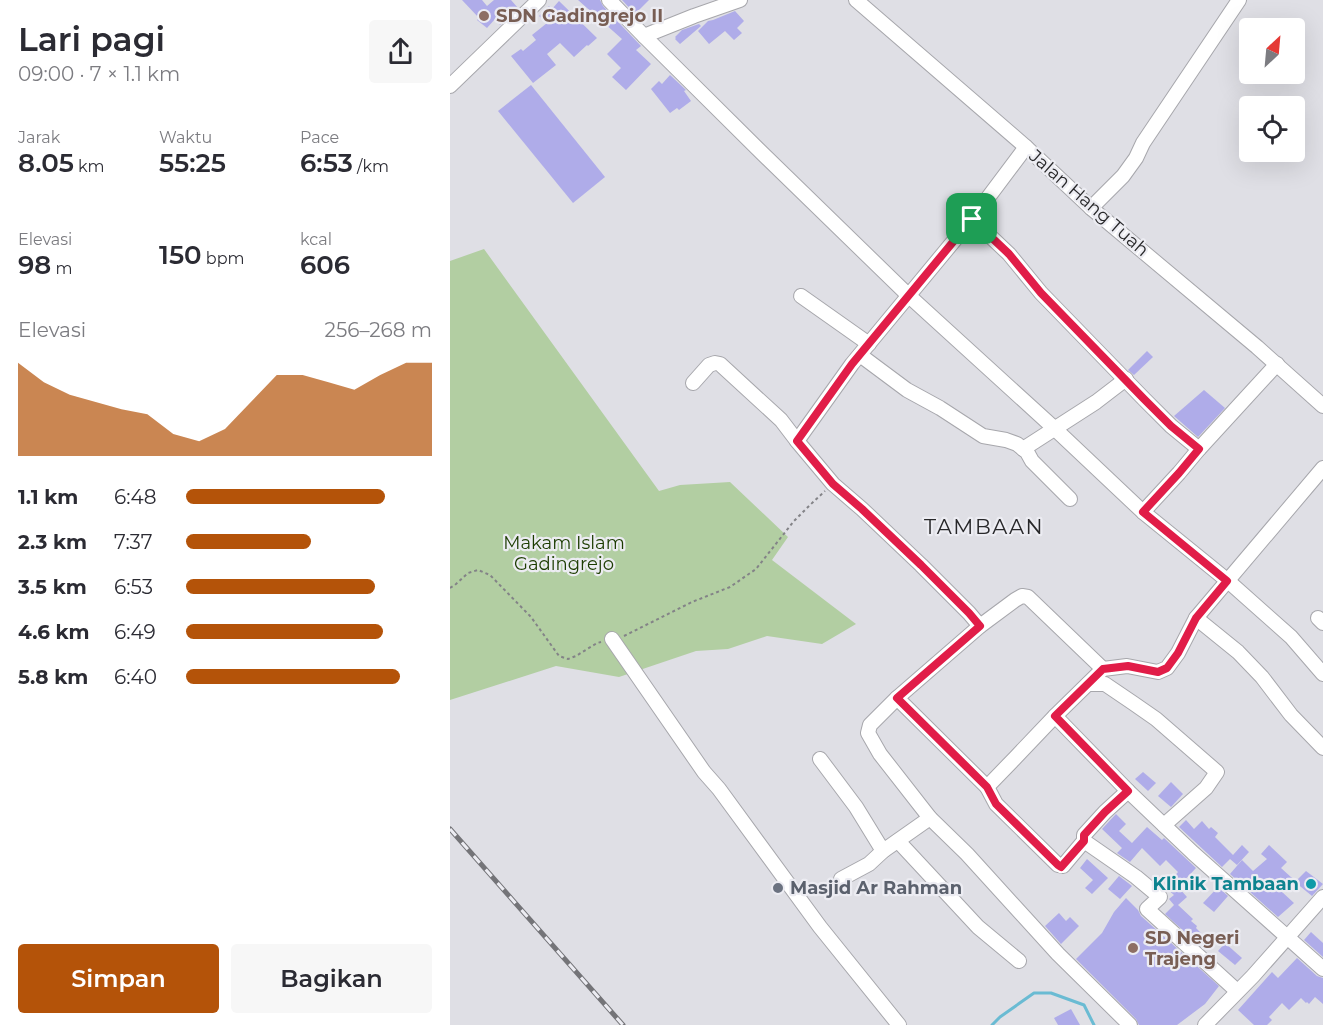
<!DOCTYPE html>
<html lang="id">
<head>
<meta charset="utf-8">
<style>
  :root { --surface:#fff; --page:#f7f7f7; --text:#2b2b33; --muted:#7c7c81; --accent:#b45309 }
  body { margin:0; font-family:Montserrat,sans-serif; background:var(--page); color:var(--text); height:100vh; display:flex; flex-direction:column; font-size:22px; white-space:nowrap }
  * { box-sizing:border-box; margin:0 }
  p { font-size:20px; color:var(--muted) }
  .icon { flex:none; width:33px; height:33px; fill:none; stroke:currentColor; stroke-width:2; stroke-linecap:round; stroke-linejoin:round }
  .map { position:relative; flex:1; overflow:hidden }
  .drawer { display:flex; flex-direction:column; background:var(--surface); width:450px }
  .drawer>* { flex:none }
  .needle { width:39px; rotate:26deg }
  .tools { position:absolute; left:789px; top:18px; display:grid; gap:12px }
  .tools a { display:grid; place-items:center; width:66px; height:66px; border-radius:6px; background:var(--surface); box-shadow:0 6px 24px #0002; font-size:30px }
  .pin { position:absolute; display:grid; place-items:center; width:51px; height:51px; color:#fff; margin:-26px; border-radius:12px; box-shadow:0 3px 9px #0006 }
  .round { display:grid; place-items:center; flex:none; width:63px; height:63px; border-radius:6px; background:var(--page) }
  .headline { display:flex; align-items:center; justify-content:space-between; height:102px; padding:0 18px }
  h1 { font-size:33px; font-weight:600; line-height:45px }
  .stats { display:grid; grid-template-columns:repeat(3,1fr); gap:9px; height:102px; padding:6px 18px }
  .stats div { display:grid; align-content:center }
  .stats b { font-size:26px; font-weight:600 }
  .stats small { font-size:16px; font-weight:400 }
  .stats p { font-size:16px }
  .chart { height:168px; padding:12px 18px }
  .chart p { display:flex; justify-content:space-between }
  .chart svg { width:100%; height:108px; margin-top:6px; fill:var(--accent); opacity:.7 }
  .button { display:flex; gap:12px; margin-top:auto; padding:12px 18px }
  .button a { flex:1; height:69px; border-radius:6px; background:var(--accent); color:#fff; font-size:24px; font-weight:600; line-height:69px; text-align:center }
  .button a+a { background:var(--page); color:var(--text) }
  ul { padding:0 18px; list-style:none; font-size:20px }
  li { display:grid; grid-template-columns:96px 72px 1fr; align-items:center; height:45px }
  li i { height:15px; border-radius:8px; background:var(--accent) }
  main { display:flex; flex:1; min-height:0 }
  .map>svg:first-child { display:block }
</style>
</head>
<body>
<main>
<section class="drawer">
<div class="headline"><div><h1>Lari pagi</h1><p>09:00 · 7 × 1.1 km</p></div><a class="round"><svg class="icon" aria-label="share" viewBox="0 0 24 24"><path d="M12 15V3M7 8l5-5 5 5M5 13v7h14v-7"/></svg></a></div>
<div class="stats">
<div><p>Jarak</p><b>8.05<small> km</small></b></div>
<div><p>Waktu</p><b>55:25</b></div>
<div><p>Pace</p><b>6:53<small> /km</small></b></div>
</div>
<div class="stats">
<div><p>Elevasi</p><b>98<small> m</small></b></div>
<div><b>150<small> bpm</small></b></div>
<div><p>kcal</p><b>606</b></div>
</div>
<div class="chart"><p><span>Elevasi</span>256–268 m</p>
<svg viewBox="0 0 160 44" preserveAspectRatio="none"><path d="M0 44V6L10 14L20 19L30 22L40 25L50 27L60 35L70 38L80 33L90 22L100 11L110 11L120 14L130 17L140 11L150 6L160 6V44z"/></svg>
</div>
<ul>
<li><b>1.1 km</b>6:48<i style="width:81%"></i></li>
<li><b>2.3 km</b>7:37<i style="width:51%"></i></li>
<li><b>3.5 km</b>6:53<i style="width:77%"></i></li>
<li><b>4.6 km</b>6:49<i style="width:80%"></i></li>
<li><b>5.8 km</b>6:40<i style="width:87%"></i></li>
</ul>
<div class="button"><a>Simpan</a><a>Bagikan</a></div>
</section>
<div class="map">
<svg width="873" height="1025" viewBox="0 0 873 1025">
  <rect width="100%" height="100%" fill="#dfdfe5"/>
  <path fill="#b2cea2" d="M34,249L209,491L230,485L280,482L338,537L322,560L406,624L372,644L317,636L278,649L246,651L169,677L106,666L0,700V261Z"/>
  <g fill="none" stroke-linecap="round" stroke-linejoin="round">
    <path stroke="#6abbd3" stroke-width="3" d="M542,1025L550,1017L584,993H601L634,1005L644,1025"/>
  </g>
  <g fill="#aface9">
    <path d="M12,0H32L37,6L44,0H61L68,8L50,25L45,19L37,28L27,20L29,18Z"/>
    <path d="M128,0H150L153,6L191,46L186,50L201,64L176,90L162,77L171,68L157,54L172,39Z"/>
    <path d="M172,0H199L185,14Z"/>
    <path d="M109,1L147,38L138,46L137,45L124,57L110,43L97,54L106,65L83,83L61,56L71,49L73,51L86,40L82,35L97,23L89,16L99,6L102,9Z"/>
    <path d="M285,11L294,21L287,28L292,33L284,40L275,31L259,44L248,31L258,21L263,20Z"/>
    <path d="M249,24L251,26L230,44L225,39L226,38L225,37L232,30Z"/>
    <path d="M220,75L236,90L234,91L241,101L229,110L227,108L220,113L201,89L209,81L212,84Z"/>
    <path d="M81,85L155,177L123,203L48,111Z"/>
    <path d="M697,351L703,357L684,375L678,370Z"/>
    <path d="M754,390L775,408L748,437L724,416Z"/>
    <path d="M693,772L706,783L698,791L685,779Z"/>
    <path d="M721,782L733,794L721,807L708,796Z"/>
    <path d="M666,814L676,824L669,831L682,843L697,827L712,840L714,838L746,868L728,887L737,897L728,905L743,919L741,921L747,926L746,928L756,938L749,945L715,914L724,905L719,899L724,895L715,887L728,872L716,860L710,866L692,848L680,862L667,853L672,848L652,829Z"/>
    <path d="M736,820L744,829L752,821L759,829L761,827L768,833L765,837L783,855L792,845L799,852L787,865L780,859L772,867L729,827Z"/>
    <path d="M819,845L837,862L831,868L842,878L831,891L844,903L828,917L780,874L792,860L803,871L817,859L811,854Z"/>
    <path d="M637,859L658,878L642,894L635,888L643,880L630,868Z"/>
    <path d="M856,871L873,884L862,896L845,882Z"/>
    <path d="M669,876L682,886L670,899L658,889Z"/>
    <path d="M768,887L778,896L764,912L753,903Z"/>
    <path d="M676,898L688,910L691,916L769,986L755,1004L727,1025H689L686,1019L626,959L652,933L664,912Z"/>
    <path d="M609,913L616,921L620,917L629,926L611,944L595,926Z"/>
    <path d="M861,932L873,943V957L854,940Z"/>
    <path d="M775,943L792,958L785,965L768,951Z"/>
    <path d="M847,958L867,976L873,978V1004L865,997L859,1004L857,1002L856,1003L851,998L839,1010L832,1003L819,1017L822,1020L817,1025H804L788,1010L822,972L828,978Z"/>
    <path d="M621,1009L630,1025H608L604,1018Z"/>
  </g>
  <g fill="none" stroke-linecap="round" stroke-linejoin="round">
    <g stroke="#a7a7ac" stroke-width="16">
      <g id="minor">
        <path d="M159,0L194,36L314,155L458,295L604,428L693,512L778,581L841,637L873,674"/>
        <path d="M406,0L576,147L641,208L807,347L873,406"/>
        <path d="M194,36L244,16L290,0"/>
        <path d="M0,86L89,0"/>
        <path d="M641,208L673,176L686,158L693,143L789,0"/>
        <path d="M522,219L559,254L591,293L694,399L721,426L749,449L827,364"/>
        <path d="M351,296L419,344"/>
        <path d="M410,355L457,390L490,408L533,436L556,440L567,444L577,452L582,461L620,499"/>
        <path d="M243,383L259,365L265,363L270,364L331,420L347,441"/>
        <path d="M573,449L646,402L676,379"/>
        <path d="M693,512L729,473L749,449"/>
        <path d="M746,618L788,652L812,677L841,715L873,748"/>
        <path d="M868,618L873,623"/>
        <path d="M530,626L519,613L471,565L412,509L383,484L347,441L402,364L522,219L576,147"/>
        <path d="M162,639L254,772L269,789L370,927L449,1025"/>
        <path d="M653,669L578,597L572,596L565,600L530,626L447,698L420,725L418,733L430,754L480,818L517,854L608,954L680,1025"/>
        <path d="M638,684H655L683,703L706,719L767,772L756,788L714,825"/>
        <path d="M447,698L537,787L566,757L605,716L678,791L743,853L873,969"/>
        <path d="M605,716L653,669L677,666L708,672L717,668L728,653L746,618L873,468"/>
        <path d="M370,759L406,807L433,851"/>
        <path d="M537,787L546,804L608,865L613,866L634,841"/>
        <path d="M678,791L655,812L634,835V841L686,877L710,897L697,909L787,991"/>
        <path d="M448,841L528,927L569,961"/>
        <path d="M391,879L419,864L433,851L480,818"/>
        <path d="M755,1025L803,976L873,897"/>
      </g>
    </g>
    <g stroke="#838387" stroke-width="2" stroke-dasharray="3 3" stroke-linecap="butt">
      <path d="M0,588L5,585L18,573L28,570L40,575L81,617L109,656L118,659L126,656L147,643L151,642"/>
      <path d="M174,636L242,602L280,587L306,569L344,521L360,505L375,491"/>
    </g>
    <use href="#minor" stroke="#fff" stroke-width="14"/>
    <g stroke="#747478" stroke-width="5">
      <path id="rail" d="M0,829L173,1025"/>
    </g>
    <use href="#rail" stroke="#ececf2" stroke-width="3" stroke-dasharray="9" stroke-linecap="butt"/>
  </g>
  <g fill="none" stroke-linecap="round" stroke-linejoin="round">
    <g stroke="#fff" stroke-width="12">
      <path id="route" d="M522,219L559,254L591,293L694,399L721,426L749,449L729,473L693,512L777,581L746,618L728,653L717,668L708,672L678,666L653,669L605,716L678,791L655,812L634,835V841L611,867L608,865L546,804L537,787L447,698L530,626L519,613L471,565L412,509L383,484L347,441L402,364Z"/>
    </g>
    <use href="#route" stroke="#e11d48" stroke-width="8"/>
  </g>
  <g fill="#8d6e63" stroke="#ececf2" stroke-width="2">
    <circle cx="34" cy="16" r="6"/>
    <circle cx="683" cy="948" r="6"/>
  </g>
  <circle fill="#0f9aa8" stroke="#ececf2" stroke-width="2" cx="861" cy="884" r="6"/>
  <circle fill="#6b7280" stroke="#ececf2" stroke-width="2" cx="328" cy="888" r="6"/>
  <g text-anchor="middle" stroke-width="4.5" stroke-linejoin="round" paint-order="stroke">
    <g font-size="18" font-weight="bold" fill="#785e54" stroke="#ececf2" text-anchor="start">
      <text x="46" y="22">SDN Gadingrejo II</text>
      <text x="695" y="944">SD Negeri<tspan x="695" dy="21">Trajeng</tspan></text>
    </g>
    <g font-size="18" fill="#28282a" stroke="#ececf2">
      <text transform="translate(639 203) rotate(41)" y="6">Jalan Hang Tuah</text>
    </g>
    <g font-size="18" fill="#1c3c00" stroke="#ececf2">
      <text x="114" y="549">Makam Islam<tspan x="114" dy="21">Gadingrejo</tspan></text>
    </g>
    <g font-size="18" font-weight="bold" fill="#0d838f" stroke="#ececf2" text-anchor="end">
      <text x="849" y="890">Klinik Tambaan</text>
    </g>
    <g font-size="18" font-weight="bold" fill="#5b616d" stroke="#ececf2" text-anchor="start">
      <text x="340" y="894">Masjid Ar Rahman</text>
    </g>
    <g font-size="21" letter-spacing="1.5" fill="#28282a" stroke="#ececf2">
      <text x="534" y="534">TAMBAAN</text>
    </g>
  </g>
</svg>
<div class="tools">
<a><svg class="needle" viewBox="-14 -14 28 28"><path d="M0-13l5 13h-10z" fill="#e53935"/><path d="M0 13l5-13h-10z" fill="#7c7c81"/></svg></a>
<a><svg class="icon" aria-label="locate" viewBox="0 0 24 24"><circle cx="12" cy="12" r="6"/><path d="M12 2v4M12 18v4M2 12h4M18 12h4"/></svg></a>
</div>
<div class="pin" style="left:522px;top:219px;background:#1e9e55"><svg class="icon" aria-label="arrive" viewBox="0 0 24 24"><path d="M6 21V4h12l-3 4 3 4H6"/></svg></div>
</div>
</main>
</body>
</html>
